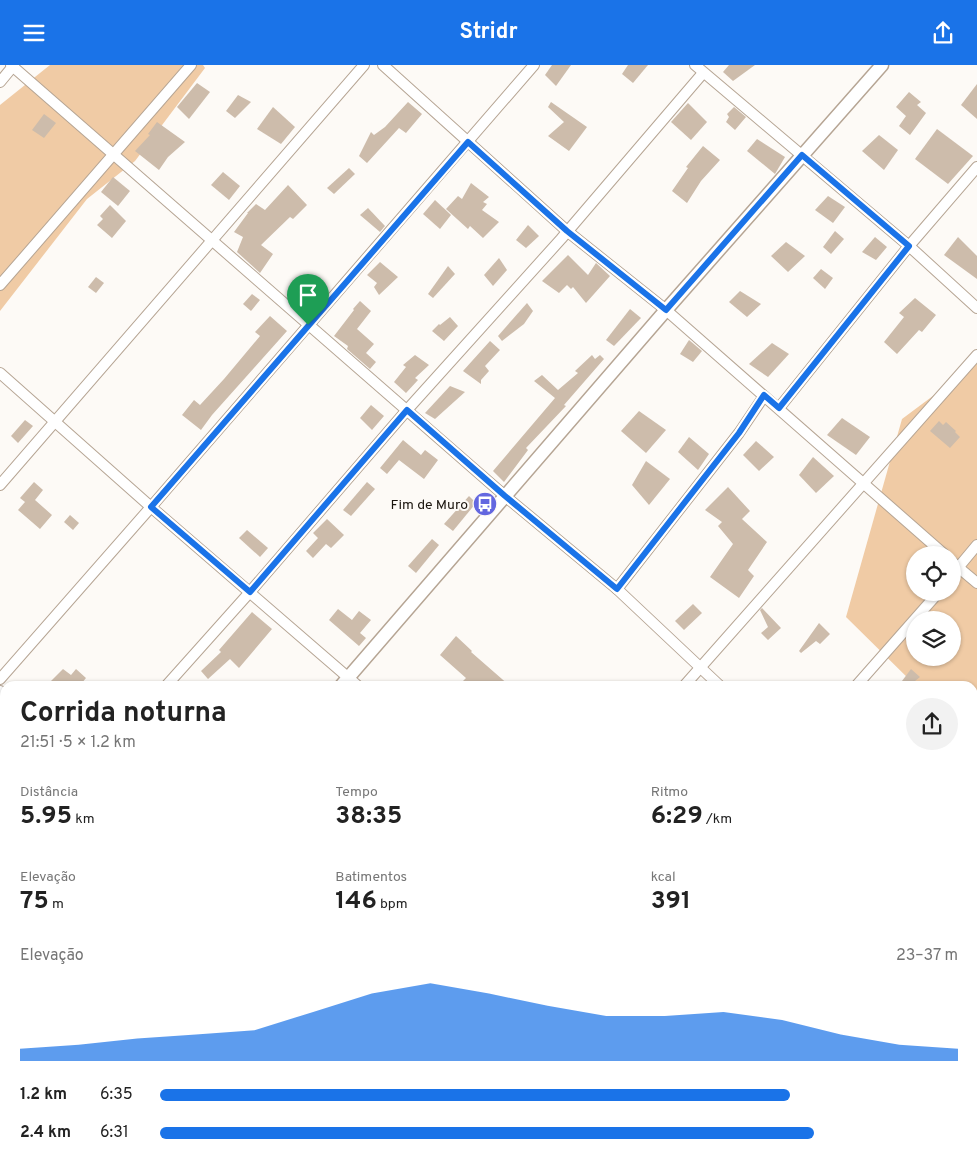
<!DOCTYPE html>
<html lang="pt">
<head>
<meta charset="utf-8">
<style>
  :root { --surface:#fff; --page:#f2f2f2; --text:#222; --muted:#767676; --accent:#1a73e8 }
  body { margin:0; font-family:Overpass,sans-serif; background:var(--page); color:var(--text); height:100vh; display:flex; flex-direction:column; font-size:19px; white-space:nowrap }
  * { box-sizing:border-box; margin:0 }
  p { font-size:16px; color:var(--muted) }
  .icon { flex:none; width:28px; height:28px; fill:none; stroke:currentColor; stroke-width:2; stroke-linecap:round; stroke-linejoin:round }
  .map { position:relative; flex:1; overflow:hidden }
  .sheet { position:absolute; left:0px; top:616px; width:978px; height:481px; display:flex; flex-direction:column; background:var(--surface); border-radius:15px 15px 0 0; box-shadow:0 1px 4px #0004 }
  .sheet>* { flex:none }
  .controls { position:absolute; left:906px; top:481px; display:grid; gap:10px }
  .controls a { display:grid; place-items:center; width:55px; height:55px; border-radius:50%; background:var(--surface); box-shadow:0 1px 4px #0004; font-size:25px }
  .pin { position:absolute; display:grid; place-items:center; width:42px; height:42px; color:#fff; margin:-51px -21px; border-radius:50% 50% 50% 0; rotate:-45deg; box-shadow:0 0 5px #0007 }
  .pin .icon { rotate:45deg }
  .round { display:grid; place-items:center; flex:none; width:52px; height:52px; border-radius:26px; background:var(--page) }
  .headline { display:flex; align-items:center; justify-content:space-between; height:85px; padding:0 20px }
  h1 { font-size:28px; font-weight:700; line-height:38px }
  .figures { display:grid; grid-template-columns:repeat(3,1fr); gap:8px; height:85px; padding:5px 20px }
  .figures div { display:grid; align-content:center }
  .figures b { font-size:25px; font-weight:700 }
  .figures small { font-size:14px; font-weight:400 }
  .figures p { font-size:14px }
  .chart { height:140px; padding:10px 20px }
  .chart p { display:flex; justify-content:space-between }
  .chart svg { width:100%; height:90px; margin-top:5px; fill:var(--accent); opacity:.7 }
  ul { padding:0 20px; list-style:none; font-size:16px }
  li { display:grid; grid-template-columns:80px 60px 1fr; align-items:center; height:38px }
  li i { height:12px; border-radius:6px; background:var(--accent) }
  header { display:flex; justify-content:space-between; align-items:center; height:65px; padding:0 20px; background:var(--accent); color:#fff; font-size:22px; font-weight:700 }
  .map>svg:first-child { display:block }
</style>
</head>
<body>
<header><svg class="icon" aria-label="menu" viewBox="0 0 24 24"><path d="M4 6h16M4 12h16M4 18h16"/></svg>Stridr<svg class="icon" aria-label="share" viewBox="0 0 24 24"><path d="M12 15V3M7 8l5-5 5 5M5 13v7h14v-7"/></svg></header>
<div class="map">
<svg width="977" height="1097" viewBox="0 0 977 1097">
  <rect width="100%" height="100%" fill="#fdfaf6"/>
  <g fill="#f0cba5" fill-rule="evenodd">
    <path d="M50,0H203L205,3L135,96L87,134L0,246V40Z"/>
    <path d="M977,298V665L973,662L972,621H916L846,552L902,354ZM915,490H952V528H915ZM915,555H952V592H915Z"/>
  </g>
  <g fill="#cdbcab">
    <path d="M552,0H571L556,21L545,10Z"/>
    <path d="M628,0H648L633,18L622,9Z"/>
    <path d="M729,0H755L733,16L723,7Z"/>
    <path d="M197,18L210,27L189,54L177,42Z"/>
    <path d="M977,19V54L961,40Z"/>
    <path d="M909,27L921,37L917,40L926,48L910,70L899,61L906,51L896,42Z"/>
    <path d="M238,30L251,37L235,53L226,46Z"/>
    <path d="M408,37L422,49L406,68L399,63L367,98L359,91L371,67L374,70L385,62Z"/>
    <path d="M551,37L587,62L569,86L548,71L564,57L548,42Z"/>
    <path d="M688,38L707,57L691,75L671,57Z"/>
    <path d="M273,42L295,62L281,79L257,64Z"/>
    <path d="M734,42L746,52L735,65L726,57L729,52L727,49Z"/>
    <path d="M44,49L56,58L44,73L32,65Z"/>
    <path d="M157,57L185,77L168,92L159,105L135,86L150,70L148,69Z"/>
    <path d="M937,64L973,91L948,119L915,94Z"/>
    <path d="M879,70L898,85L884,105L862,86Z"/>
    <path d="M757,74L785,92L775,109L747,86Z"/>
    <path d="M703,81L720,95L701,116L687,138L672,126L688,103L686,102Z"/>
    <path d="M349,103L355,109L334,129L327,123Z"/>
    <path d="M223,107L240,121L229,135L211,120Z"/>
    <path d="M113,112L130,126L118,141L101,127Z"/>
    <path d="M471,118L489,132L483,137L487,139L482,145L499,157L483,173L470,161L468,164L446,144L458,131L462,134Z"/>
    <path d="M288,120L307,140L293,154L290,152L261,180L273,189L260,208L237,187L243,172L234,167L248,148H247L256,139L265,145Z"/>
    <path d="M828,131L845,142L833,158L815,145Z"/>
    <path d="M435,135L451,150L440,164L423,149Z"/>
    <path d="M110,140L126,156L112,173L97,160L103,154L100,151Z"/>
    <path d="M368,143L385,161L380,167L360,150Z"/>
    <path d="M528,160L539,171L526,183L516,175Z"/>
    <path d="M835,166L844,174L831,189L823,182Z"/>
    <path d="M875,172L887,182L876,195L862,187Z"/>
    <path d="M958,172L977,191V214L944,190Z"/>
    <path d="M786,177L805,191L788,207L771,191Z"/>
    <path d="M568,190L588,210L596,198L610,211L586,238L573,222L571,224L567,220L559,228L542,216Z"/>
    <path d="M499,193L507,205L493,221L484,210Z"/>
    <path d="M380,197L398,212L379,230L374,222L377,218L367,210Z"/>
    <path d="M448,201L455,209L433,233L428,229Z"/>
    <path d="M821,204L833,213L825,224L813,213Z"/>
    <path d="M96,212L104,218L96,228L88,222Z"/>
    <path d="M740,226L761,239L747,252L729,237Z"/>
    <path d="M252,229L260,235L251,246L243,239Z"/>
    <path d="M915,233L936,250L922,267L919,265L897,289L884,277L904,252L899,248Z"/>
    <path d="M360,236L371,246L357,264L374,279L366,288L376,297L370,304L347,284L348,281L334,271L354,245L353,244Z"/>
    <path d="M527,238L533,246L524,259L502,276L498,271Z"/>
    <path d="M630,244L641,253L614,281L606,275Z"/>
    <path d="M270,251L287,266L212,350L201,365L182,350L194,335L200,340L224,314L260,271L255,267Z"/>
    <path d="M450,252L458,261L444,276L432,266L439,259L440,260Z"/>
    <path d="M689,275L702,286L693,297L680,289Z"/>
    <path d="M490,276L500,285L485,301L489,306L481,315V319L463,306Z"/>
    <path d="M772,278L789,289L768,312L749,299Z"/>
    <path d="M415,290L429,300L415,313L418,315L406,328L394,317L406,302L403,300Z"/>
    <path d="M592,290L595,294L600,290L604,294L564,340L566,341L526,383L528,385L504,417L493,406L555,333L534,316L542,310L558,325L578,308L575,306Z"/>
    <path d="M450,321L465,327L435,354L425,348Z"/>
    <path d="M371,340L384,351L372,365L360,353Z"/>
    <path d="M639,346L666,365L646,388L621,366Z"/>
    <path d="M842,353L870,372L856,390L827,370Z"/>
    <path d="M25,355L33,361L18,378L11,371Z"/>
    <path d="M939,356L943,360L946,357L956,366L955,367L960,372L950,383L930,366Z"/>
    <path d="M689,372L709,389L698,405L678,387Z"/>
    <path d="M403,375L421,390L425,385L438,395L424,414L399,395L387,409L380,403Z"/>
    <path d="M756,376L774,392L759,406L743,390Z"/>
    <path d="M813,392L834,411L816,428L799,410Z"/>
    <path d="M646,396L670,414L649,440L632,420Z"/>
    <path d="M34,417L43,425L35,435L52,450L40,464L18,445L25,437L20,433Z"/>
    <path d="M367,417L375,424L351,451L343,445Z"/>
    <path d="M728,422L750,446L742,454L767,477L748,505L754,511L739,533L710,512L733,479L718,461L722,457L705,445Z"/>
    <path d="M469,431L476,438L453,466L444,459Z"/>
    <path d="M70,450L79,458L73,465L64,457Z"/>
    <path d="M327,454L344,470L331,483L326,479L313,493L306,486L318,473L313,468Z"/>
    <path d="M247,465L268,483L260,492L239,473Z"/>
    <path d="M432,474L439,480L416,508L408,501Z"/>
    <path d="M693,539L702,548L684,565L675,556Z"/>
    <path d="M762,543L781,563L768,575L761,568L768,562L760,545Z"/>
    <path d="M338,544L352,555L359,546L371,555L360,568L366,573L359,581L329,555Z"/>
    <path d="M252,547L272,564L239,603L230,594L208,614L201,606L221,587L219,585Z"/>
    <path d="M819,558L830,569L820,579L816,576L801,588L799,586Z"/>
    <path d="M456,571L472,586L471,587L510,621H458L466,613L440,590Z"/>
    <path d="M63,604L71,610L76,604L86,613L81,619L84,621H46Z"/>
    <path d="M911,604L920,612L910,620L902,616Z"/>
  </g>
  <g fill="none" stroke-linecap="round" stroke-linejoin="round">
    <g stroke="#b6a594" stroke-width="12">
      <g id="minor">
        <path d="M11,0L505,431L617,524L720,621"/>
        <path d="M383,0L567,166L666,245L945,490"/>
        <path d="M695,0L909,181L977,243"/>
        <path d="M0,17L14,0"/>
        <path d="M0,220L191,0"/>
        <path d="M0,308L151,442L358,621"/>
        <path d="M779,343L909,181L977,102"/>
        <path d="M0,420L364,0"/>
        <path d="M952,497L977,518"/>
        <path d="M952,510L977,480"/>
        <path d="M617,524L739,368L764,331"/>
        <path d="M0,614L151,442L534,0"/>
        <path d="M166,621L250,527L407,345L561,174L703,8"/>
        <path d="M684,621L977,290"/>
        <path d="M856,621L938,528"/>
        <path d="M0,626L5,630"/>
        <path d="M972,686L977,681"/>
        <path d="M0,810L5,804"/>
        <path d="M972,843L977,847"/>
        <path d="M972,880L977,875"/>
        <path d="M0,947L5,951"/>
        <path d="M972,1083L977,1078"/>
        <path d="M171,1092L175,1097"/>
        <path d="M528,1092L533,1097"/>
        <path d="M892,1092L897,1097"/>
        <path d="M137,1097L142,1092"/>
        <path d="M259,1097L263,1092"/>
        <path d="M437,1097L441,1092"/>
        <path d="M611,1097L615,1092"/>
        <path d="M785,1097L789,1092"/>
        <path d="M960,1097L964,1092"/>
      </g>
    </g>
    <g stroke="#b6a594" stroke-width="15">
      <g id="tertiary">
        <path d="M341,621L666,245L882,0"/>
        <path d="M0,1010L5,1004"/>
      </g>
    </g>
    <use href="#minor" stroke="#fff" stroke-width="10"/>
    <use href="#tertiary" stroke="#fff" stroke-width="12"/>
  </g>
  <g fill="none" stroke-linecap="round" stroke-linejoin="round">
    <g stroke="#fff" stroke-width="10">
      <path id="route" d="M468,77L567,166L666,245L802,90L909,181L779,343L764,330L739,368L617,524L505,431L407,345L250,527L151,442Z"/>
    </g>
    <use href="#route" stroke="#1a73e8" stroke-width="6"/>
  </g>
  <defs>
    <g id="bus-disc" transform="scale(1.25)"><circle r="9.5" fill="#6367e0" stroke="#fdfaf6"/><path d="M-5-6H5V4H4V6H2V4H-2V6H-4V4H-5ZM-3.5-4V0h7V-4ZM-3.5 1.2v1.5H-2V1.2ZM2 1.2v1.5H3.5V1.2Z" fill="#fff"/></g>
  </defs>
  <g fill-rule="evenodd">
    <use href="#bus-disc" x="485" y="439"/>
  </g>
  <g text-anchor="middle" stroke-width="4" stroke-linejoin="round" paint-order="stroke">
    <g font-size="14" fill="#1a140d" stroke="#fdfaf6" text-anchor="end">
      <text x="468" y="444">Fim de Muro</text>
    </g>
  </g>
</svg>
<div class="controls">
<a><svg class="icon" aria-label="locate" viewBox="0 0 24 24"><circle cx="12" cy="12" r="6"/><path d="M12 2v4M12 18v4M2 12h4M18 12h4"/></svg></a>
<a><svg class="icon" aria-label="layers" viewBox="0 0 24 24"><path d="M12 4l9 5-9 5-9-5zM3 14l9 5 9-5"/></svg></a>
</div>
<div class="pin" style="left:308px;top:260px;background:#1e9e55"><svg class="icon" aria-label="arrive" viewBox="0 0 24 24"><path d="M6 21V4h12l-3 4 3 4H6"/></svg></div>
<section class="sheet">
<div class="headline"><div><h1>Corrida noturna</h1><p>21:51 · 5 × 1.2 km</p></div><a class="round"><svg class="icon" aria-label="share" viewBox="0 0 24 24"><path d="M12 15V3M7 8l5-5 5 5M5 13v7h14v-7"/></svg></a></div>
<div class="figures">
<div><p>Distância</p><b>5.95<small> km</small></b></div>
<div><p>Tempo</p><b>38:35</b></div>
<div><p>Ritmo</p><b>6:29<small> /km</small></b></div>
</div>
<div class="figures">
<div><p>Elevação</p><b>75<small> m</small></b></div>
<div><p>Batimentos</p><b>146<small> bpm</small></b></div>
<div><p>kcal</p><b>391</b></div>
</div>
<div class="chart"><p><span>Elevação</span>23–37 m</p>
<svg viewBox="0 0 160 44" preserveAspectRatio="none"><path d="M0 44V38L10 36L20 33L30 31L40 29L50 20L60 11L70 6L80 11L90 17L100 22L110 22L120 20L130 24L140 31L150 36L160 38V44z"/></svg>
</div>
<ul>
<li><b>1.2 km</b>6:35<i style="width:79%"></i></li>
<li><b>2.4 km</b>6:31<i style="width:82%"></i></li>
</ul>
</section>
</div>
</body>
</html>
